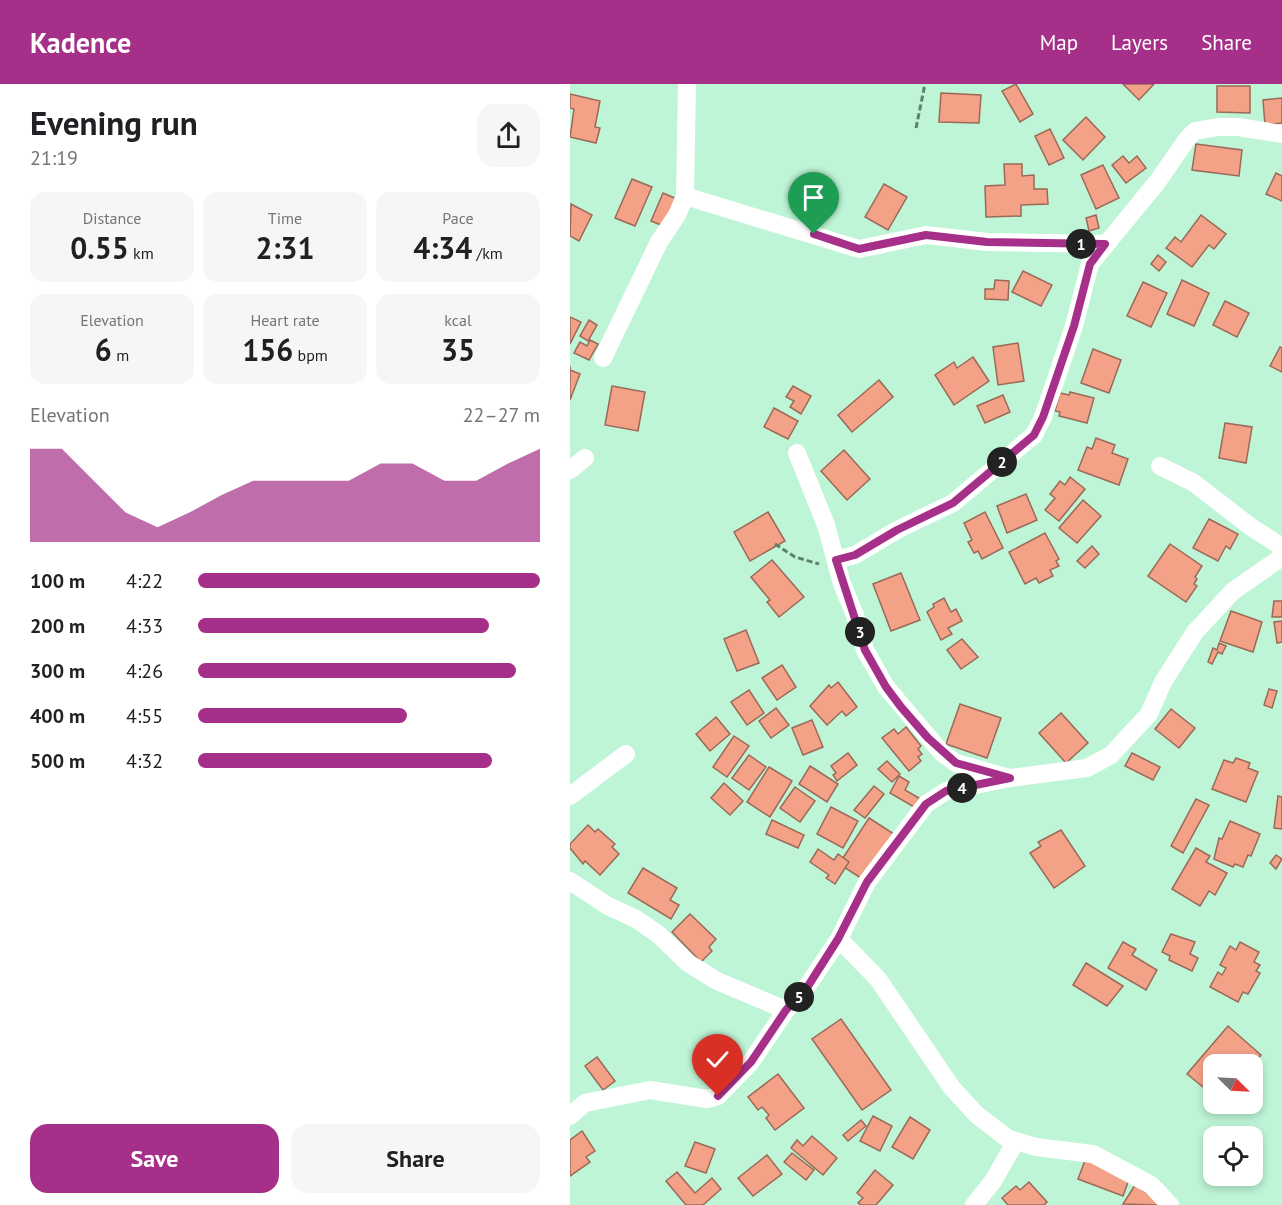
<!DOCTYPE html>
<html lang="en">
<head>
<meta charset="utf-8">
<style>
  :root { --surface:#fff; --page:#f6f6f6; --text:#202124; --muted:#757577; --accent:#a63089 }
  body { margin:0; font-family:"PT Sans",sans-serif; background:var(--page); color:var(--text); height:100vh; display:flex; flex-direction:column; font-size:22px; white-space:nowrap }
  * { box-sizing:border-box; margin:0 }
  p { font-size:20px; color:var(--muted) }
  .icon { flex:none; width:33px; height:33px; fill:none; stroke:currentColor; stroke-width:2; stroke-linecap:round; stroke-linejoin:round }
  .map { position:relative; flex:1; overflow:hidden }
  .drawer { display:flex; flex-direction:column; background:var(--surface); width:570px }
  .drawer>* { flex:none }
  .needle { width:39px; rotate:114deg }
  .buttons { position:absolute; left:633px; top:970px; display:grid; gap:12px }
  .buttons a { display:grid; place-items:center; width:60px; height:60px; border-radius:12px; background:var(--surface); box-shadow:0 3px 9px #0003; font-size:30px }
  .pin { position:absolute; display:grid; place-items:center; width:51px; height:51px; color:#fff; margin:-62px -26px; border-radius:50% 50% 50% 0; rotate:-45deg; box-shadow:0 0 6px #0007 }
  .pin .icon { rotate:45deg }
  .km { position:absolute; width:30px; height:30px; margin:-15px; border-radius:50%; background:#222; color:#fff; font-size:16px; line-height:30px; text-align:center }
  .round { display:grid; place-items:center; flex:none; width:63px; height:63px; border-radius:18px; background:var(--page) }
  .head { display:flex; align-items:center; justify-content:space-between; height:102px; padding:0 30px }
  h1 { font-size:33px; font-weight:600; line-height:45px }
  .figures { display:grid; grid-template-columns:repeat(3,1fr); gap:9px; height:102px; padding:6px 30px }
  .figures div { display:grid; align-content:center; border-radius:15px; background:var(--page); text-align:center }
  .figures b { font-size:30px; font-weight:600 }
  .figures small { font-size:16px; font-weight:400 }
  .figures p { font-size:16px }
  .chart { height:168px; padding:12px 30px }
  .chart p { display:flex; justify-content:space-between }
  .chart svg { width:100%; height:108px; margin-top:6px; fill:var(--accent); opacity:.7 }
  .primary-button { display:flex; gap:12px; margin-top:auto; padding:12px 30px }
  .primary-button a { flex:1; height:69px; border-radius:18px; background:var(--accent); color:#fff; font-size:24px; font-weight:600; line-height:69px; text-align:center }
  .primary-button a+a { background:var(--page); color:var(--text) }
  ul { padding:0 30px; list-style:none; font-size:20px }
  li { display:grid; grid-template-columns:96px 72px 1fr; align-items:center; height:45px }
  li i { height:15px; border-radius:8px; background:var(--accent) }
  header { display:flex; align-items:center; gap:36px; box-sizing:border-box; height:84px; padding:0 30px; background:var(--accent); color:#fff }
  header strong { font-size:28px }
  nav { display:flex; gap:33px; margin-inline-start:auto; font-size:21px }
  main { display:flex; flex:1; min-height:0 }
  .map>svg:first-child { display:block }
</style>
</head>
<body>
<header>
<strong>Kadence</strong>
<nav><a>Map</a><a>Layers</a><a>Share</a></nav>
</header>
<main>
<section class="drawer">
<div class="head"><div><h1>Evening run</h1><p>21:19</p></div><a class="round"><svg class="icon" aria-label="share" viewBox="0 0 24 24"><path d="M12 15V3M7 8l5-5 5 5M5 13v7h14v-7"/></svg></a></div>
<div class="figures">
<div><p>Distance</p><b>0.55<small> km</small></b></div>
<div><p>Time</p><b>2:31</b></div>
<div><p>Pace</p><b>4:34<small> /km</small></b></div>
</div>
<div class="figures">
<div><p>Elevation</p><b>6<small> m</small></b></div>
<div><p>Heart rate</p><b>156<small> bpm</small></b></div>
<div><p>kcal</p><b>35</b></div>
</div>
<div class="chart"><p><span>Elevation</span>22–27 m</p>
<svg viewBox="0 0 160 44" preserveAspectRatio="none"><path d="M0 44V6L10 6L20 19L30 32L40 38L50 32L60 25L70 19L80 19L90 19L100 19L110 12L120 12L130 19L140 19L150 12L160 6V44z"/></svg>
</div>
<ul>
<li><b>100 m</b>4:22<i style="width:100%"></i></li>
<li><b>200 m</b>4:33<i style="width:85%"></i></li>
<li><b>300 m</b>4:26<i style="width:93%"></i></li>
<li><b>400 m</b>4:55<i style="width:61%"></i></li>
<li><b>500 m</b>4:32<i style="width:86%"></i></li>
</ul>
<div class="primary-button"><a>Save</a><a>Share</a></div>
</section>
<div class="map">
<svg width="712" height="1121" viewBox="0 0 712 1121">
  <rect width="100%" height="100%" fill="#bef5d6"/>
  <g fill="#f3a287" stroke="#9b6957" stroke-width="1.5">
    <path d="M446,0L463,30L450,38L432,7Z"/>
    <path d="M553,0H584L569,16Z"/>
    <path d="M647,2H680V29L647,28Z"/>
    <path d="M371,9L411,11L409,39L369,38Z"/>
    <path d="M0,10L30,17L25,43L30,44L26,59L0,53L4,25L0,24Z"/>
    <path d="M712,14V39L695,41L693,16Z"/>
    <path d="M516,33L535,53L513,76L493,56Z"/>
    <path d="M480,45L494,74L479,81L465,52Z"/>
    <path d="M626,60L672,66L669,92L622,86Z"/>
    <path d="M553,72L559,79L567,72L576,84L556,99L542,81Z"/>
    <path d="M434,80H452V92L464,91V105H477L478,120L451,121V132L416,133L415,102L435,101Z"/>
    <path d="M533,81L549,114L526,125L511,91Z"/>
    <path d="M706,89L712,92V117L696,110Z"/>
    <path d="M62,95L82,103L65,142L45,134Z"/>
    <path d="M314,100L337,113L318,146L295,133Z"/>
    <path d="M93,109L107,115L96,143L81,137Z"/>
    <path d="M1,120L22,131L9,157L0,152Z"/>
    <path d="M526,131L529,144L519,147L516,134Z"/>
    <path d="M631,131L656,150L644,165L639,161L622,183L596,164L605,153L611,158Z"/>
    <path d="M588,171L596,178L589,187L581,180Z"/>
    <path d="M453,187L482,201L471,222L442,208Z"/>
    <path d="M425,196L439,197L438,216L415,215V205H424Z"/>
    <path d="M612,196L639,209L624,242L597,230Z"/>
    <path d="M573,198L597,209L581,243L557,232Z"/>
    <path d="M655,217L679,229L667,253L643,241Z"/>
    <path d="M0,233L11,238L0,260Z"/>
    <path d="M19,236L27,241L18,257L10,252Z"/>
    <path d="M20,256L28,260L19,276L4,269L10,258L17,262Z"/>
    <path d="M448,259L454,297L428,301L423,263Z"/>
    <path d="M710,263L712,264V288L700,282Z"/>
    <path d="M523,265L551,276L539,309L511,299Z"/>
    <path d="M403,273L419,297L384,321L365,291L384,278L387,284Z"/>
    <path d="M0,282V286L10,290L0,316Z"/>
    <path d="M309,296L323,313L282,348L268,331Z"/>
    <path d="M42,302L75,308L68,347L35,341Z"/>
    <path d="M223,302L241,312L231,330L220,323L224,317L216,313Z"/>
    <path d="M500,308L524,314L517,339L489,332L490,328L485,327L490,309L499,311Z"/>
    <path d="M433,311L440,328L415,339L407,322Z"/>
    <path d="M204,324L228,337L218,355L194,343Z"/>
    <path d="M655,339L682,343L676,379L649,374Z"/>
    <path d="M526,354L545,361L542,369L558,375L549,401L508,386L517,363L522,365Z"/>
    <path d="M274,366L300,395L277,416L251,387Z"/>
    <path d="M500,393L515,405L489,437L475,426L485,414L480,410L490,397L495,401Z"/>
    <path d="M456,410L467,436L437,449L427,422Z"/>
    <path d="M513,416L531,432L507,459L489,444Z"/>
    <path d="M198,428L215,457L180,477L164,448Z"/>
    <path d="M415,428L433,464L412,475L408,467L404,469L398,458L402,456L394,439Z"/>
    <path d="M639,435L668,450L660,465L656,462L648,477L623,464Z"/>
    <path d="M475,449L489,475L486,477L489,482L480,486L483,492L469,499L466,494L455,500L439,468Z"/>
    <path d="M600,460L632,482L625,493L627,495L624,500L627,502L616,518L578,492Z"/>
    <path d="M522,462L529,470L515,484L507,477Z"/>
    <path d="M202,476L234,513L209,533L197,518L200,516L181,493Z"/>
    <path d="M331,489L350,536L321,547L303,500Z"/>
    <path d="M374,514L381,528L386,525L392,537L378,544L382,550L371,556L357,528L364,523L363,520Z"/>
    <path d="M704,517H712V533H702Z"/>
    <path d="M661,527L692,538L683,568L650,557Z"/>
    <path d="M712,537V558L707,559L704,538Z"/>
    <path d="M176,546L189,579L167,587L154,555Z"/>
    <path d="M392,555L408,573L391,585L377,566Z"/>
    <path d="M649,559L656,562L652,570L648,568L642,580L638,578L643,564L647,566Z"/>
    <path d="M212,581L226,603L207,616L192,594Z"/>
    <path d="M268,598L287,623L276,632L272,627L257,641L240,622L259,601L261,604Z"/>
    <path d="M699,605L707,607L702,624L694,621Z"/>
    <path d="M179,606L194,629L177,641L161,618Z"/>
    <path d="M390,620L431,634L417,674L376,660Z"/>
    <path d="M206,624L219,641L201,654L189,637Z"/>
    <path d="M601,625L625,644L609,664L585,645Z"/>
    <path d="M491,629L518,659L496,679L469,649Z"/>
    <path d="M146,633L160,650L140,667L126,650Z"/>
    <path d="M242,636L253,663L233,671L222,644Z"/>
    <path d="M336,643L351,662L348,665L352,670L348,673L351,677L339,687L312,654L324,645L328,650Z"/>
    <path d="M164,652L179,662L157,693L143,683Z"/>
    <path d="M278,669L287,681L267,697L263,691L266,689L261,682Z"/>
    <path d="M562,669L590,683L583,696L555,682Z"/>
    <path d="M179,671L196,683L179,706L162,694Z"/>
    <path d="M666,674L680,679L678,684L688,688L676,718L642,705L654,676L663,679Z"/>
    <path d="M317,677L330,690L322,698L308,685Z"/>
    <path d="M240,682L268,700L257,718L229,700Z"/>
    <path d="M199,683L222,697L200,733L177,718Z"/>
    <path d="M329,692L339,698L335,706L349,714L344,723L320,709Z"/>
    <path d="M154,699L173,717L160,731L141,714Z"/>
    <path d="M304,702L314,710L295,734L284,726Z"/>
    <path d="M225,703L245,717L230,738L210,724Z"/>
    <path d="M708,712L712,713V745L704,744Z"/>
    <path d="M626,715L639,721L613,769L601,762Z"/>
    <path d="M261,723L288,737L273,764L247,750Z"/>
    <path d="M299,734L327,752L297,798L269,780Z"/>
    <path d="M202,736L234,751L228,764L196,750Z"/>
    <path d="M660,737L690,750L681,772L678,771L673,783L665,780L663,783L644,775L649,754L652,755Z"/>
    <path d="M18,741L25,748L28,745L45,760L42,763L49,770L30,791L15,777L13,780L0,764V760Z"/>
    <path d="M491,746L515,782L484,804L460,769L471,762L468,758Z"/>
    <path d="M626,764L640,772L636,778L657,789L645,811L639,807L630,822L602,805Z"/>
    <path d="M248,765L264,776L268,770L279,778L265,800L256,794L259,791L240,778Z"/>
    <path d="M706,771L712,775L706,785L700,779Z"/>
    <path d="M73,784L107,804L100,816L109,821L101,835L58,809Z"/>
    <path d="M120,830L146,855L139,863L142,867L131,878L102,848Z"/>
    <path d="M601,850L625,858L620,870L628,874L622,887L599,876L600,872L592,868Z"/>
    <path d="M553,858L566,865L562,871L587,886L576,906L538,884Z"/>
    <path d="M670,858L689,868L684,878L690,881L686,887L690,889L678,910L673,908L668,918L640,903L648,888L652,891L656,884L650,881L660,862L666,866Z"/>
    <path d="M516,879L553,902L537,922L503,901Z"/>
    <path d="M271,935L321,1006L292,1026L242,955Z"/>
    <path d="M658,942L691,971L682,982L644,981V1012L617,990Z"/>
    <path d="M27,973L45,997L33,1006L15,982Z"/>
    <path d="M208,990L234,1024L205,1046L196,1034L199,1031L192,1023L188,1026L178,1013Z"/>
    <path d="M303,1032L322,1042L310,1067L290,1057Z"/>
    <path d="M340,1033L360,1046L343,1075L322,1063Z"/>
    <path d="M291,1036L296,1042L278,1057L273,1051Z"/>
    <path d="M12,1047L25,1067L16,1073L20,1078L0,1092V1056Z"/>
    <path d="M242,1052L267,1074L253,1091L221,1064L227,1056L233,1062Z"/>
    <path d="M125,1058L145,1065L136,1089L115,1082Z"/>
    <path d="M222,1069L244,1086L236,1096L214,1078Z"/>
    <path d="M197,1071L212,1090L183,1112L168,1094Z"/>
    <path d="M517,1071L562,1087L553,1112L508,1095Z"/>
    <path d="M305,1086L323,1101L306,1121H291L288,1119L293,1114L287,1109Z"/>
    <path d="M107,1088L125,1109L142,1094L151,1105L133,1121H116L96,1097Z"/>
    <path d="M459,1098L477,1118L474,1121H438L432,1114L446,1102L450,1106Z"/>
    <path d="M565,1101L590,1117L588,1121L553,1120Z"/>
  </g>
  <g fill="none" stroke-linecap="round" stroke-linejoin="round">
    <g stroke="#5c826e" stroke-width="3" stroke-dasharray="6 3" stroke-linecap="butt">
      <path d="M346,44L355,0"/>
      <path d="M205,460L225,473L249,480"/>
    </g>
    <g stroke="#fff" stroke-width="18">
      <path d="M115,112L289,165L356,151L417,158L535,160"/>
      <path d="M33,274L89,158L107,131L115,112L117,0"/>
      <path d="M227,369L256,441L272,500L285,531L295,566L316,603L372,669L386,679L436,693"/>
      <path d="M590,382L624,399L681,443L712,463"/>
      <path d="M0,386L15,374"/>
      <path d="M266,476L285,471L327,446L383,419L464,351L473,333L504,242L520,180L588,97L617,55L625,47L648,43H668L712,50"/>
      <path d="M0,712L56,670"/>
      <path d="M0,797L38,822L66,835L88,850L118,879L147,897L216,926"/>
      <path d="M269,855L308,895L382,1004L407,1031L437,1054L446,1057L466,1063L523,1070L581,1101L600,1121"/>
      <path d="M0,1032L15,1019L80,1006L137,1015L148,1012L181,978L216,926L238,901L269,855L297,798L356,720L376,707L440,694L517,684L541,671L579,630L593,598L625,548L663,507L712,473"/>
      <path d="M404,1121L423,1097L446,1057"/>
    </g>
  </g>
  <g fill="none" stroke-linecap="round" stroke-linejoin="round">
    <g stroke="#fff" stroke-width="12">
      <path id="route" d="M148,1012L181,978L216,926L238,902L268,855L297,798L356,720L376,707L440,694L386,679L358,654L331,623L316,603L295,566L266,476L285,471L327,446L383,419L464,351L473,333L504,242L520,180L535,160L417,158L356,151L289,165L244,150"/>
    </g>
    <use href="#route" stroke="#a63089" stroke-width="8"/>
  </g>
</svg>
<div class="buttons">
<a><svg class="needle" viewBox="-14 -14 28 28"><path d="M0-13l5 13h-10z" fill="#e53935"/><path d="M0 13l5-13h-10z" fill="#757577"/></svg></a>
<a><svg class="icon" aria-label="locate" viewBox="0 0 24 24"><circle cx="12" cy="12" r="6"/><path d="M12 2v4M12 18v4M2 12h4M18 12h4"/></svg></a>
</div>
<div class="pin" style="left:244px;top:150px;background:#1e9e55"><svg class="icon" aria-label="arrive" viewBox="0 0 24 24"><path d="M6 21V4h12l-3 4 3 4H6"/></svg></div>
<div class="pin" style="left:148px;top:1012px;background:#d93025"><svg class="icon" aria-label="check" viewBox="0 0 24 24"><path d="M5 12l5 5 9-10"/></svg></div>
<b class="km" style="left:511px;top:160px">1</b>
<b class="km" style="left:432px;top:378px">2</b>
<b class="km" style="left:290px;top:548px">3</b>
<b class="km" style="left:392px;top:704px">4</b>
<b class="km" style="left:229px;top:913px">5</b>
</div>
</main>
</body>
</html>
